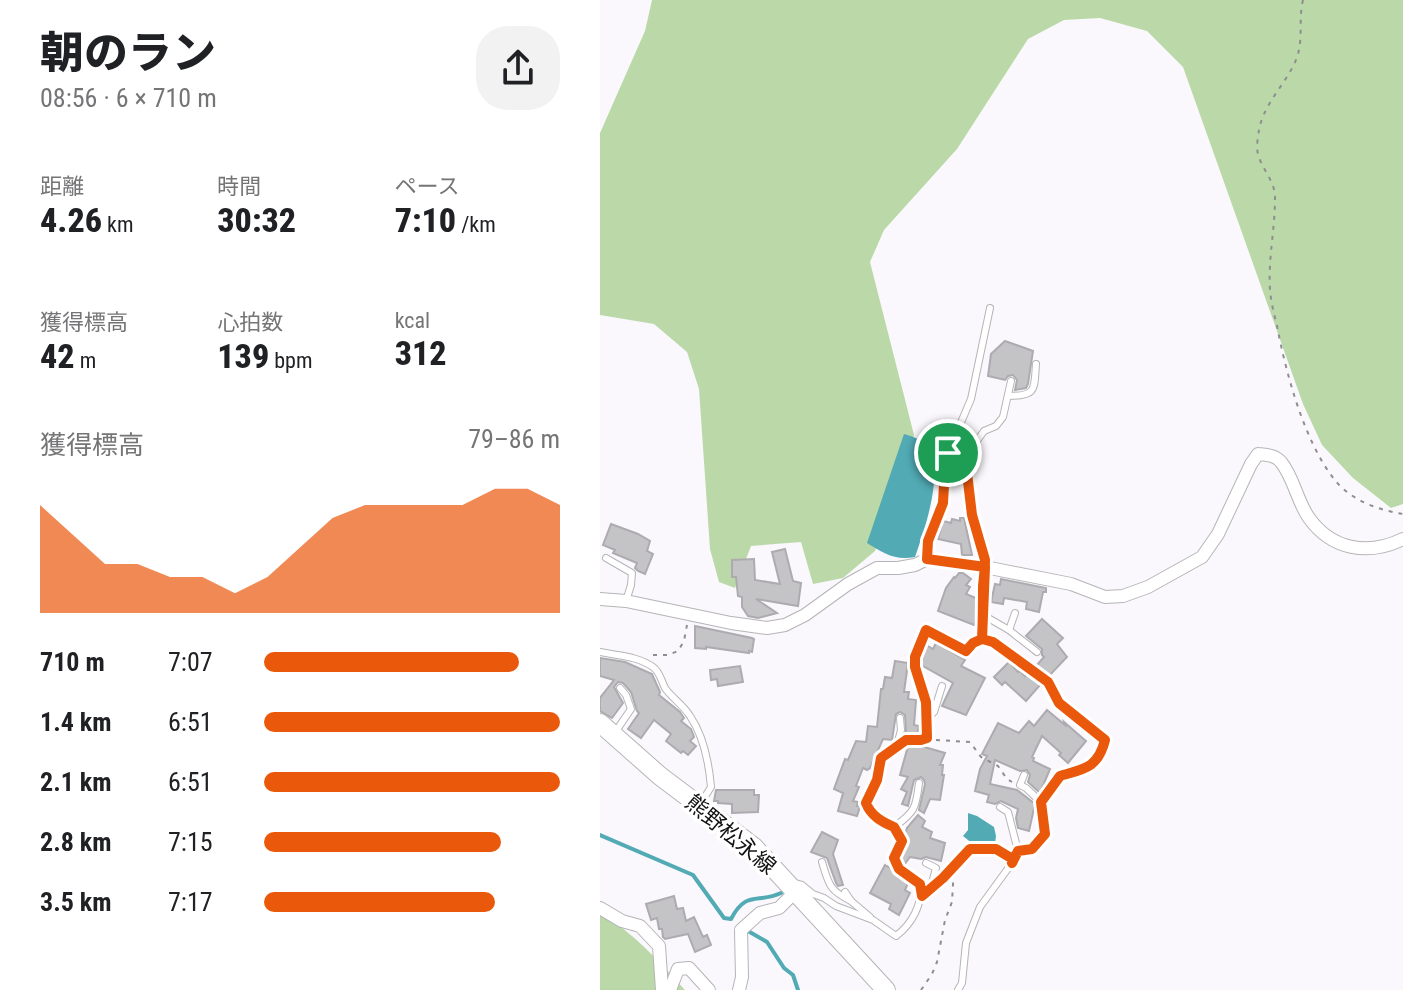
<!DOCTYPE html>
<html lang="ja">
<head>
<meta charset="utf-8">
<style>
  :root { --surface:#fff; --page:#f2f2f2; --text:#202124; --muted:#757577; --accent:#ea580c }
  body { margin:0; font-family:"Roboto Condensed","Noto Sans JP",sans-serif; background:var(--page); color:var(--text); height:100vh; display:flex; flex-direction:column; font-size:30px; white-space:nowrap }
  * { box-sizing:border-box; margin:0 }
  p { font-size:26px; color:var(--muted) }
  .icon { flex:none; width:44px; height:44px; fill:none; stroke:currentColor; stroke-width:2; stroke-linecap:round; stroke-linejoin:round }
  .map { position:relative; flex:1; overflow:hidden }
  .sheet { display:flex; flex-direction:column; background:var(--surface); width:600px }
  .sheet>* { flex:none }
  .pin { position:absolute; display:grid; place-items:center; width:68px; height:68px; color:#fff; margin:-34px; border:4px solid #fff; border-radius:50%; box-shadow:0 2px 8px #0007 }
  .round { display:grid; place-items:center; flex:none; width:84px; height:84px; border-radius:32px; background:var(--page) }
  .head { display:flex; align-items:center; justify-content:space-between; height:136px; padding:0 40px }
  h1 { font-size:44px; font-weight:800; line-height:60px }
  .stats { display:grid; grid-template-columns:repeat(3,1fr); gap:12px; height:136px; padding:8px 40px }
  .stats div { display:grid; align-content:center }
  .stats b { font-size:34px; font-weight:800 }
  .stats small { font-size:22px; font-weight:400 }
  .stats p { font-size:22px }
  .chart { height:224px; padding:16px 40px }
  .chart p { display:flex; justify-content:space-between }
  .chart svg { width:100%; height:144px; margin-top:8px; fill:var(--accent); opacity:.7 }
  ul { padding:0 40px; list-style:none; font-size:26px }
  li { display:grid; grid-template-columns:128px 96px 1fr; align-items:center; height:60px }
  li i { height:20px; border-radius:10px; background:var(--accent) }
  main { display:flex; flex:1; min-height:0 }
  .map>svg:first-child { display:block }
</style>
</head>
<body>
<main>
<section class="sheet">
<div class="head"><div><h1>朝のラン</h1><p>08:56 · 6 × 710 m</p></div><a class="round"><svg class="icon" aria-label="share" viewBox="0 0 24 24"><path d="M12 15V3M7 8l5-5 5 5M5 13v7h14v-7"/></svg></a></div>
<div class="stats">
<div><p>距離</p><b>4.26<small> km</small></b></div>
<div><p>時間</p><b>30:32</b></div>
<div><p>ペース</p><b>7:10<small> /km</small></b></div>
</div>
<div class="stats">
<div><p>獲得標高</p><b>42<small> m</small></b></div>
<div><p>心拍数</p><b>139<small> bpm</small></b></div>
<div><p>kcal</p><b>312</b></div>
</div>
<div class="chart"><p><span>獲得標高</span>79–86 m</p>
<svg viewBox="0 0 160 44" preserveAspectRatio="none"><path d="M0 44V11L10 20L20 29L30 29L40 33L50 33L60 38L70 33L80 24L90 15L100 11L110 11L120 11L130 11L140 6L150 6L160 11V44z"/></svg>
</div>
<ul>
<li><b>710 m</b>7:07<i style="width:86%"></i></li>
<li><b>1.4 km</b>6:51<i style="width:100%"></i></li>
<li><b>2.1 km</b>6:51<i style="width:100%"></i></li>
<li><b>2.8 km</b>7:15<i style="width:80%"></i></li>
<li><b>3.5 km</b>7:17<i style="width:78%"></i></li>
</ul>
</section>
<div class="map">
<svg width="803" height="990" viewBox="0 0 803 990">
  <rect width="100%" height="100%" fill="#faf8fc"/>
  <g fill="#bbd9a8">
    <path d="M52,0H803V504L791,508L753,478L722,445L703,404L583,67L547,31L500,18L464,20L428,39L357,149L284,230L270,262L314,435L275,551L243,578L213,584L201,542L151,546L135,588L119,582L110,549L99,389L87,352L54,324L0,315V133L45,31Z"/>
    <path d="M0,913C34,933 59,961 85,990H0Z"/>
  </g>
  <g fill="#51aab4">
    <path d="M304,434C315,437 325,441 330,451C343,476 324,532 315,557C295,561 283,553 267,543Z"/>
    <path d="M368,813L377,816L394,827L396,836L395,844L377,841L373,844L363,836L368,830Z"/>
  </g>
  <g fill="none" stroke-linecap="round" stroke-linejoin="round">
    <g stroke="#51aab4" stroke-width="4">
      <path d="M0,835L93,875L124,918L131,919C146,890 157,904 181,893"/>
      <path d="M148,931L167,942L184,968L193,975L198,990"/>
    </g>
  </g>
  <g fill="#c4c3c6" stroke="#adabaf" stroke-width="2">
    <path d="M405,341L433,351L428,384L426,388L415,390L417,380L413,375L408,376L405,380L388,376L391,354Z"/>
    <path d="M360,518H364L372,555H362L361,544L338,539L343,521L351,523L352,519L360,521Z"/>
    <path d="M11,524L38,534L50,541L47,551L53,554L45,574L38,571L35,568L37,563L13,553L15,550L3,545Z"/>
    <path d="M185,549L193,581L201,583L198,606L156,599L177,613L158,618L148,616L142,607V597L138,596L136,577H132V560L154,559L155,580L180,584L172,552Z"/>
    <path d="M359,573H363L371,579L366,585L370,587L366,594L378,599L377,619L374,625L338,611L346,588L354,577L355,578Z"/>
    <path d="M401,579L446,588V592H443L439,612L426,609L427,602L404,598L403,604L391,602L395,584L400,585Z"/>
    <path d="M442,619L463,638L457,644L467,657L449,676L436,666L444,657L442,655V649L426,636Z"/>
    <path d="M95,626L152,638L154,639L152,652L149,651V653L106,647V649L95,648Z"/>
    <path d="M336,643L365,660L361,666L385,678L366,715L342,706L353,683L321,665V658L326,645L333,649Z"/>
    <path d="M0,658L25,662L52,674L60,692L59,695L80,712L84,718L81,721L91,729L93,734L94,737L90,741L96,746L88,755L83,751L81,753L66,741L71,734L54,720L41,738L28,729L39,713L37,711L31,692L23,683L18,682L14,687L23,703L12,718L0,711V698L14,680L0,676Z"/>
    <path d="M295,661L308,663L304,692H309L308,699L316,700L314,725L319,726L317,734H306L305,715L300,712L296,714L292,740L283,739L270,768L267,770L263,768L256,786L259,787L253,801L258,802L257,806L260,807L257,816L238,811L243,793L234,789L245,759L248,760L256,741L266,742L268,726L277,727L281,689H283L285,677L292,678Z"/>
    <path d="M409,662L418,672L420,671L425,676L427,674L441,684L426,701L405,682L402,685L394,677Z"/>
    <path d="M140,666L143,682L118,686L117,679L111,680L110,670Z"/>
    <path d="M447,710L465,725L464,722L486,741L468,763L459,755L461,753L442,736L432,757L434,758L433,761L450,769L440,793L428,782L430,775L427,770L420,771L395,760L390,784L417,790L435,804L429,831L418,828L416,818L418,809L401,801L395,804L387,802L389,795L375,791L380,769L387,756L382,754L398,723L419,733L429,721L434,726Z"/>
    <path d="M308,746H321L345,753L340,765H343L342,775H344L340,800L330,799L324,813L319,810L325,784L324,780L321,777L314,780L308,806L302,804L307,792L301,789L308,777L300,775Z"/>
    <path d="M116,790H154V795H159L158,812L132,813V804L118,803V801H114Z"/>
    <path d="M318,815L325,821L322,827L332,832L330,838L345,843L341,861L326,857L321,859L310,857L304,865L301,858L308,841L305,834L307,828Z"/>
    <path d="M222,832L238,840L233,854L243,885L238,886L236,883L227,858L211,852Z"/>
    <path d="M285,865L292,869L296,874L308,883L305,890L310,893L299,915L289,909L291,904L270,893Z"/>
    <path d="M74,896L77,909L83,908L86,921L94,917L103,937L107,935L111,945L95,952L88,934L65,939L63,937L62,929H59L57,918L51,920L46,904Z"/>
  </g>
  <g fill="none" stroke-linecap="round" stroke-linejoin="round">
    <g stroke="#b5b4b7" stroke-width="8">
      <g id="lane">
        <path d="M408,396C437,396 434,390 436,364"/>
        <path d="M356,434L366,469"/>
        <path d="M6,558L32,573L31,585L26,601"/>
        <path d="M327,559L328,541L343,503L345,466L348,453L371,399L390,308"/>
        <path d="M383,615L409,630L437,652"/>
        <path d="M409,630L415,613"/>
        <path d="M0,652C19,656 37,656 53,667C60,672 61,680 65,688C72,698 83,705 90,716C103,735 109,764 111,787L101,803"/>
        <path d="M328,718L334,712L342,686"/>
        <path d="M16,731L31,709L26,695L20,688"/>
        <path d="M297,745L301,730L300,718"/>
        <path d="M424,775L420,785L426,788L441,802"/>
        <path d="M400,807L408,812L418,851"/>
        <path d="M294,827C315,812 316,808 319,783"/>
        <path d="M222,862C229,885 229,890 251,901"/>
        <path d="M194,883L202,885L213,894L224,898L236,906L273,920L296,936C312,924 323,904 320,884L299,869L294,858L302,841L294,827L282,823L269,811L266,803L277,780L281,758L306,740H321L327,738L326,702L315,667V657L326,630L366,651L373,643L382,639"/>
        <path d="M245,892L251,901L270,917"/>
        <path d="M322,896L331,887L336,868L326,863"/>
        <path d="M358,990L362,983L366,943L380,907L412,863L418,851L432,849L445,834L441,802L460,776C484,769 499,768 505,740L459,703L448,682L393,642L382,639L385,560L372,515L367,473L374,445L384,431L396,426L403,417L411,381"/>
      </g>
    </g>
    <g stroke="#b5b4b7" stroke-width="14">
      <g id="street">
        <path d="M0,599L26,601L131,623L167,628L185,625L205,615L248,584L277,568H298L315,565L327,559L385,567L471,584L505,597L523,596L548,587L602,557L618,534L651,464L658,454C667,455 675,455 681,462C694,478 697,501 709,518C732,550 768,556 803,539"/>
        <path d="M0,908L22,921L40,926L59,946L62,990"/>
        <path d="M70,990L78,969L89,968L109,990"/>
        <path d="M139,990L142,977L141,930L160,913L179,908L194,893"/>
      </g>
    </g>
    <g stroke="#b5b4b7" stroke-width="20">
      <path id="secondary" d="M0,723L60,776L154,847L286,990"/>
    </g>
    <g stroke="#8e8d8f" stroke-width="2" stroke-dasharray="4 6" stroke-linecap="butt">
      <path d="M703,0C698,20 704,40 696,60C686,84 664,103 659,130C658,137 656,147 658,154C662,170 676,182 675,199C675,229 668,259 670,290C671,302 674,314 677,326C686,373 704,441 734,479C750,500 778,510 803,514"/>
      <path d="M53,655H68L78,651L84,641L87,625"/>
      <path d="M336,740L370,742L381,757L398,766L407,779L412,782"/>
      <path d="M345,876L370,849H396L405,854"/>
      <path d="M321,990L332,974L337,962L345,920L352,902L354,867"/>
    </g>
    <use href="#lane" stroke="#fff" stroke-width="6"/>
    <use href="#street" stroke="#fff" stroke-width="12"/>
    <use href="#secondary" stroke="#fff" stroke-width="18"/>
  </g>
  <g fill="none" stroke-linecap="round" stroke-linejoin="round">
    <g stroke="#fff" stroke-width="16">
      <path id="route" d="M348,453L356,434L367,473L372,515L385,560C385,568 384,577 383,586C383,604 383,621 382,639L373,643L366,651L326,630L315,657V667L326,702L327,738L321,740H306L281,758L277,780L266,803C271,816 282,822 294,827L302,841L294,858L299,869L320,884L322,896L343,878L370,849H396L411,858L412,863L418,851L432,849L445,834L441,802L460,776C484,769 498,768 505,740L459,703L448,682L393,642L382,639L385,567L327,559L328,541L343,503L345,466L348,453"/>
    </g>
    <use href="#route" stroke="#ea580c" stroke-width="10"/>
  </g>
  <g text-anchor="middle" stroke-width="7" stroke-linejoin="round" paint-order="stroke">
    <g font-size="22" fill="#121213" stroke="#fff">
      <text transform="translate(131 834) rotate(40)" y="8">熊野松永線</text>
    </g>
  </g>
</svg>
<div class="pin" style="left:348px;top:453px;background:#1e9e55"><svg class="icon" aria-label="arrive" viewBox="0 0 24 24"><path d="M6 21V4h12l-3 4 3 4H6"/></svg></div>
</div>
</main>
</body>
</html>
